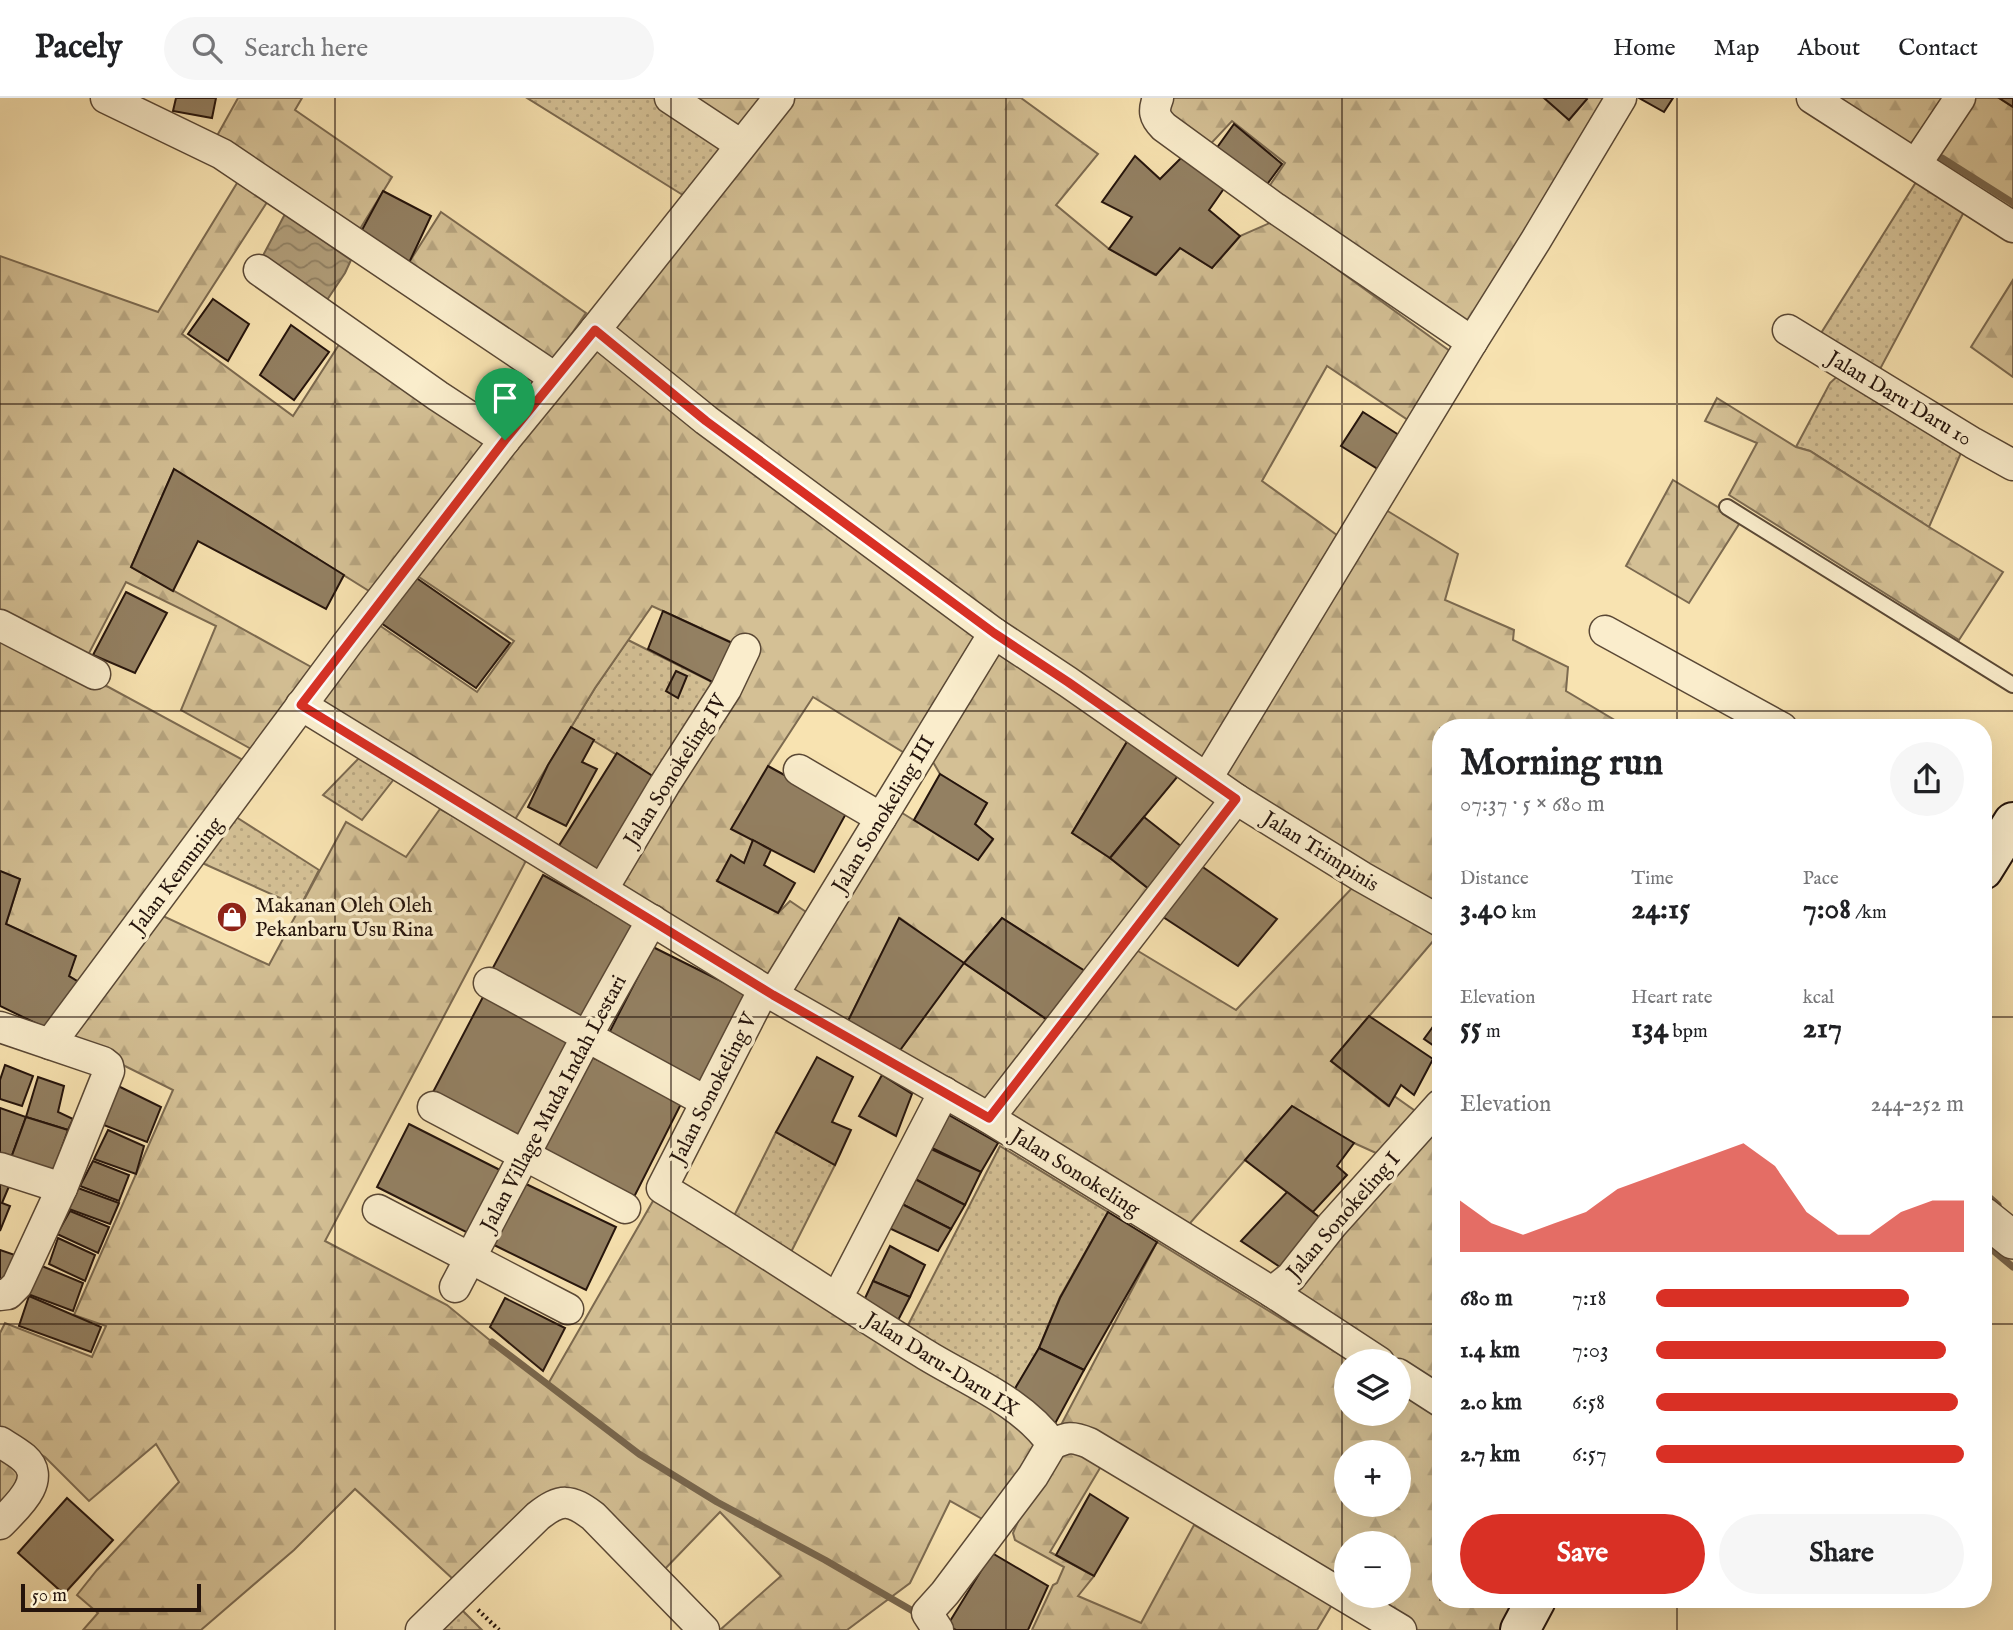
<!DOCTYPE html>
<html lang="en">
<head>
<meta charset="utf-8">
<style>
  :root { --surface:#fff; --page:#f6f6f6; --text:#202124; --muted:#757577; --line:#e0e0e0; --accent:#d93025 }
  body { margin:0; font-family:"IM FELL English",serif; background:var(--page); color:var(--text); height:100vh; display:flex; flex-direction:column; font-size:26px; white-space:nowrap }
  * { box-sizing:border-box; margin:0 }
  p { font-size:23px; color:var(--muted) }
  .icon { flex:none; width:38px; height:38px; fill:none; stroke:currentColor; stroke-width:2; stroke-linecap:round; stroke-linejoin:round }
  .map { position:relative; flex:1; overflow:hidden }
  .panel { position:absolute; left:1432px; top:621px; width:560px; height:889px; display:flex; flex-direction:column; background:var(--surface); border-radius:28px; box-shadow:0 7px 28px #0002 }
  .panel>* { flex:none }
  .tools { position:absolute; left:1334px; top:1251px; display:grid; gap:14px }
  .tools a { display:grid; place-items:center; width:77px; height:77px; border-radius:50%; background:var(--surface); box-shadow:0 7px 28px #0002; font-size:35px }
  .scale { position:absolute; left:21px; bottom:18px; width:180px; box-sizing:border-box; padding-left:7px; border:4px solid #25140c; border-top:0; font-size:19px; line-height:24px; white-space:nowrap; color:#25140c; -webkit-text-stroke:5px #faedcc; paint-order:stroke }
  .pin { position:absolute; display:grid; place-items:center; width:60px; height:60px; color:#fff; margin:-72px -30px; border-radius:50% 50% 50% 0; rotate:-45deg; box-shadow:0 0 7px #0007 }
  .pin .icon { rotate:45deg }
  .round { display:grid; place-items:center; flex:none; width:74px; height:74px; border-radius:37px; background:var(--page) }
  .overview { display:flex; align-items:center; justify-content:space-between; height:119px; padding:0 28px }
  h1 { font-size:38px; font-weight:700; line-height:52px }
  .figures { display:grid; grid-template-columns:repeat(3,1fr); gap:10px; height:119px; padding:7px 28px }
  .figures div { display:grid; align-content:center }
  .figures b { font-size:30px; font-weight:700 }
  .figures small { font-size:19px; font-weight:400 }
  .figures p { font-size:19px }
  .chart { height:196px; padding:14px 28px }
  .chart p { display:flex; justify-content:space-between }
  .chart svg { width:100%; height:126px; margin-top:7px; fill:var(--accent); opacity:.7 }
  .cta { display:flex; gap:14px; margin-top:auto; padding:14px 28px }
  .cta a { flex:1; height:80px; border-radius:42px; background:var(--accent); color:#fff; font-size:28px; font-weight:700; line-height:80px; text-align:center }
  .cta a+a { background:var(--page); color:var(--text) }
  ul { padding:0 28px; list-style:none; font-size:23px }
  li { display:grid; grid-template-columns:112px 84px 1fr; align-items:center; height:52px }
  li i { height:18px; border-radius:9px; background:var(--accent) }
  header { display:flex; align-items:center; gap:42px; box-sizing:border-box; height:98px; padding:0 35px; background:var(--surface); border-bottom:2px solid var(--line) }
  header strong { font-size:33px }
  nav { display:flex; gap:38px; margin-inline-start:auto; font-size:24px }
  .search { width:490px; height:63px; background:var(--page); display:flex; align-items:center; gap:18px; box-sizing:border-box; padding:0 24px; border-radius:38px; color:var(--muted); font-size:26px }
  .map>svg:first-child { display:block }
</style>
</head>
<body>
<header>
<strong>Pacely</strong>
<div class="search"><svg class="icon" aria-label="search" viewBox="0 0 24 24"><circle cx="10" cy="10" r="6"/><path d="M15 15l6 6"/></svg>Search here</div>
<nav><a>Home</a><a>Map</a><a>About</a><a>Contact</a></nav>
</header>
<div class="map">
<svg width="2013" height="1532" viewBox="0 0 2013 1532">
  <defs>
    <pattern id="grass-dots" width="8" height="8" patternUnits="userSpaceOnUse" patternTransform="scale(1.75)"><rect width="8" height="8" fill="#d4c095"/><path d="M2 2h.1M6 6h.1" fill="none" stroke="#b6a47f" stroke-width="1.8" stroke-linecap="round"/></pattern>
    <pattern id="forest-firs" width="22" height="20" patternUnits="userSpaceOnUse" patternTransform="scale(1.75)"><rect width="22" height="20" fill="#d4c095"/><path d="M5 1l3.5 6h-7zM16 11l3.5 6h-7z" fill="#b6a47f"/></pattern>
    <pattern id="water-waves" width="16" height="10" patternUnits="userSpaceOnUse" patternTransform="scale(1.75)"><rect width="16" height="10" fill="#b09d79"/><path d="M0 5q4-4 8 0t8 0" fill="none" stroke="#8f7f62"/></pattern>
  </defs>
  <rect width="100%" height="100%" fill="#f8e3b1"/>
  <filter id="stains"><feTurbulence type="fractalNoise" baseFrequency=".00286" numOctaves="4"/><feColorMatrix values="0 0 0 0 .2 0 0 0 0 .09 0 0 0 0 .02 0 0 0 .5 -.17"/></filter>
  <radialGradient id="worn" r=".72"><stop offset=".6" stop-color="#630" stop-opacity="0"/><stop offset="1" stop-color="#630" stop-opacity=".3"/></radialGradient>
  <g fill="url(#grass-dots)" stroke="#7c6a50" stroke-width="2">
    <path d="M527,0H655L726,46L686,99Z"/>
    <path d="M1918,81L1965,112L1879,273L1818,240Z"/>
    <path d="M1842,274L1964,348L1929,429L1810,353L1796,349L1830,285Z"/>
    <path d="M628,542L726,591L665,686L571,629L595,590Z"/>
    <path d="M361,658L394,681L362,722L323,697Z"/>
    <path d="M233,717L319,772L300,809L200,764Z"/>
    <path d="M776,1034L835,1067L785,1166L728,1130Z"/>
    <path d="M1000,1048L1108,1114L1060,1199L1039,1250L1010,1299L904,1235Z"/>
    <path d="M456,1506L482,1532H430Z"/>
  </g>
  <g fill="url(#forest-firs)" stroke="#7c6a50" stroke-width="2" fill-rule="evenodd">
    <path d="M238,0H302L295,12L392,79L355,139L213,45Z"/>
    <path d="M695,0H762L739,31Z"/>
    <path d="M787,0H1021L1098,56L1056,107L1109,151L1155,177L1180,150L1212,170L1240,138L1272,124L1454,256L1411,324L1327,268L1262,383L1341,440L1207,667L995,527L611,233Z"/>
    <path d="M1166,0H1607L1469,232L1264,96L1285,65L1232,23L1204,53L1166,23Z"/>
    <path d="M1835,0H1947L1912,47Z"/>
    <path d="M1970,0H1999L2013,9V114L1931,61Z"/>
    <path d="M242,77L271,98L182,236L293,318L342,242L490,343L426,432L369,493L174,371L131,469L313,570L253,652L181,612L216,528L126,484L87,559L0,517V158L158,214Z"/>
    <path d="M441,114L586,215L548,270L403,174Z"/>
    <path d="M2013,182V279L1971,249Z"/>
    <path d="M601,247L1128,642L1072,735L1110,760L1149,791L1088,875L1002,820L964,865L1052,925L990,1009L898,955L962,865L900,820L847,925L782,897L899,713L978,762L993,742L975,726L987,705L940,676L933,664L916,662L813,599L768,668L753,742L744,765L717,782L778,815L790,803L812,818L773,885L614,787L744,550L652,508L595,590L508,733L321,604L379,527L477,594L514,543L416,477L495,373Z"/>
    <path d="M1717,300L1796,349L1810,353L1929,429L2003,474L1959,542L1729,397L1757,345L1705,323Z"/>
    <path d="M1673,382L1741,423L1689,505L1626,468Z"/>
    <path d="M1386,412L1458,456L1445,502L1514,532L1513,542L1568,569L1566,593L1628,630H1440V815L1220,679Z"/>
    <path d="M0,535L55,560L245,663L82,886L69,878L75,858L6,826L20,781L0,773Z"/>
    <path d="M440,711L528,759L325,1143L447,1207L492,1244L548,1286L657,1096L1040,1338L993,1427L950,1403L910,1485L847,1532H722L721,1531L781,1478L720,1414L660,1476L588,1405L454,1482L355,1391L294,1452L201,1532H83L98,1515L77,1497L97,1472L179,1384L156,1346L89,1403L45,1359L0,1331V1235L5,1225L92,1259L106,1228L74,1217L173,992L107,959L60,950L163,818L269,867L346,724L406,759Z"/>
    <path d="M1353,789L1440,835L1331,963L1388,1008L1394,998L1421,1017L1387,1060L1354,1045L1292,1008L1185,1131L1002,1020L1133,850L1236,912Z"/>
    <path d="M1440,1018V1271L1430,1288L1392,1263L1292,1192Z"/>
    <path d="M1157,1144L1350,1263L1346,1264V1316H1398V1293L1440,1319V1502H1518L1502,1532H1413L1356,1498H1398V1446H1346V1492L1062,1325ZM1346,1354H1398V1407H1346Z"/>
    <path d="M1062,1347L1103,1365L1050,1454L1094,1478L1078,1498L1141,1525L1194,1427L1333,1505L1317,1532H1032L1053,1487L1057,1485L1064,1469L1015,1442L1013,1435L1034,1387Z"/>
    <path d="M0,1354L28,1377L0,1412Z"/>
  </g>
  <path fill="url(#water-waves)" stroke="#78664d" stroke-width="2" d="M285,116L351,162L345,175L321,211L259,165Z"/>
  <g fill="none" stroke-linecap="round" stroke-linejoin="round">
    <g stroke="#78664d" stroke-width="7">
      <path d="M1942,60L2013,105"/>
      <path d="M1983,1094L1998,1107"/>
      <path d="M1983,1144L2013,1169"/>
      <path d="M492,1244L639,1356L717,1404L825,1462L918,1516"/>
    </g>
  </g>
  <g fill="#938062" stroke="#25140c" stroke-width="2">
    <path d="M176,0H216L212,20L173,13Z"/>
    <path d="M1544,0H1586L1587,1L1569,22Z"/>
    <path d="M1639,0H1673L1664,14Z"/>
    <path d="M1999,0H2013V9Z"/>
    <path d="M1234,26L1282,66L1260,96L1211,58Z"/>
    <path d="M1135,58L1160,81L1181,60L1225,89L1209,112L1240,138L1212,170L1180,150L1156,177L1109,151L1132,119L1102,104Z"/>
    <path d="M383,93L431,118L407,169L356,143Z"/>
    <path d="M213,201L249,226L228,263L188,236Z"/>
    <path d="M291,227L329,254L294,302L260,277Z"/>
    <path d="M1363,314L1402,339L1381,373L1341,348Z"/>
    <path d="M174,371L344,477L326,511L198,443L173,493L131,469Z"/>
    <path d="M415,479L510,545L476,590L381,525Z"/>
    <path d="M126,494L167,515L135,575L93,557Z"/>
    <path d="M663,513L745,551L726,591L648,551Z"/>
    <path d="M676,573L687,578L678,600L666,593Z"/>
    <path d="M571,629L594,642L582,664L597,671L566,728L528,709L548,667Z"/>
    <path d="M1128,642L1178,678L1110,760L1072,735Z"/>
    <path d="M617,655L665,686L607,785L555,754Z"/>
    <path d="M768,668L848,712L814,774L731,731Z"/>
    <path d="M940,676L987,705L975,726L993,741L978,762L914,722Z"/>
    <path d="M1144,719L1182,749L1149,791L1110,760Z"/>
    <path d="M753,742L771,752L764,767L795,785L778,815L717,783L731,757L744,765Z"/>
    <path d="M1197,765L1277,821L1238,868L1157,815Z"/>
    <path d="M0,773L20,781L6,826L76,858L69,878L82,886L50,932L0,908Z"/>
    <path d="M543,777L637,828L583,928L489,877Z"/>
    <path d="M899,820L964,865L898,955L847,925Z"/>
    <path d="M1002,820L1088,875L1052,925L964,865Z"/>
    <path d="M653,849L745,895L700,987L606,941Z"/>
    <path d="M484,897L574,944L522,1042L432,996Z"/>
    <path d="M1369,918L1433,961L1414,997L1401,987L1389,1008L1331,963Z"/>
    <path d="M1440,919V952L1424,941Z"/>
    <path d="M588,957L682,1004L632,1103L538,1056Z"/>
    <path d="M817,959L853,979L832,1024L851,1032L835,1067L776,1034Z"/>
    <path d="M5,967L33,978L22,1008L0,1001V982Z"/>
    <path d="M882,977L912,996L896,1038L859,1018Z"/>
    <path d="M38,979L64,988L58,1014L73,1021L68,1032L26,1019Z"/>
    <path d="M110,984L161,1009L147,1044L96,1024Z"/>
    <path d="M1292,1008L1354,1045L1337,1068L1347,1077L1313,1114L1245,1062Z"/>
    <path d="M0,1010L26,1019L10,1063L0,1060Z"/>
    <path d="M947,1016L998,1045L981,1074L930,1049Z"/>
    <path d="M26,1019L68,1032L52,1077L10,1063Z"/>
    <path d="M409,1026L502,1073L470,1136L377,1089Z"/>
    <path d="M108,1032L144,1048L136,1076L94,1061Z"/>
    <path d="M929,1050L981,1074L965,1107L913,1080Z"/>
    <path d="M93,1063L129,1077L119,1103L80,1088Z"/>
    <path d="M913,1080L965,1107L951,1131L900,1105Z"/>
    <path d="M0,1082L10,1086L2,1105L10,1108L0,1133Z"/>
    <path d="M524,1085L616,1129L586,1192L494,1147Z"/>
    <path d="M67,1086L119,1105L110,1126L58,1107Z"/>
    <path d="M1287,1094L1328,1126L1289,1175L1241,1143Z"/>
    <path d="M900,1105L951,1131L938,1153L889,1130Z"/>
    <path d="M70,1113L109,1129L98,1155L57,1136Z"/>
    <path d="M1108,1114L1157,1144L1084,1272L1039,1250L1060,1200Z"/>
    <path d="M58,1140L95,1157L85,1183L49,1166Z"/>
    <path d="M890,1148L925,1167L910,1199L873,1183Z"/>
    <path d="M0,1152L15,1157L0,1192Z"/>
    <path d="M37,1166L83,1185L73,1213L25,1195Z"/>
    <path d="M873,1183L910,1199L893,1232L860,1211Z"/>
    <path d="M29,1198L101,1229L91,1254L19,1228Z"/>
    <path d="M505,1200L565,1230L543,1273L490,1229Z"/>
    <path d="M1039,1250L1084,1272L1050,1335L1010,1299Z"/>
    <path d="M1090,1396L1128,1420L1094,1478L1056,1457Z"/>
    <path d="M67,1400L113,1442L64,1496L18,1455Z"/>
    <path d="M992,1455L1048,1488L1028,1532H956L947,1528Z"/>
  </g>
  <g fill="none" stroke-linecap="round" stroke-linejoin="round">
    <g stroke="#5a4835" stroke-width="18">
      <path id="service" d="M1727,409L2013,587"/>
    </g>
    <g stroke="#5a4835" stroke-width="33">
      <g id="minor">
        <path d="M106,0L222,56L555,280"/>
        <path d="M670,0L741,47"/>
        <path d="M1158,0C1153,13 1154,19 1164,29L1275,110L1472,244"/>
        <path d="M1812,0L2013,129"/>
        <path d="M1916,66L1960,0"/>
        <path d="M259,172L438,298L505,342"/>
        <path d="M595,232L706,322L994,535L1068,584L1236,701L1362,779L1440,823"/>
        <path d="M1788,232L1973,345L2013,367"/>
        <path d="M0,527L95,576"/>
        <path d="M1605,533L1782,630"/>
        <path d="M301,607L773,897L989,1020L1272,1194L1379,1264"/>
        <path d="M799,672L881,720"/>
        <path d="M1207,680L1472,244L1536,142L1621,0"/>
        <path d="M602,792L665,686L726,591L745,551"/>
        <path d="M489,885L694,997"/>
        <path d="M764,891L662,1090C751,1143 835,1201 923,1255C966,1282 1022,1303 1052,1346"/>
        <path d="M773,897L994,535"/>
        <path d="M0,929L103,964L108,968L109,973L62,1090L17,1187L8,1196L0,1197"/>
        <path d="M50,946L347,546L505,342L595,232L779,0"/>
        <path d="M433,1009L625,1110"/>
        <path d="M989,1020L1236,701"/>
        <path d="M0,1070L62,1090"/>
        <path d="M378,1112L568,1211"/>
        <path d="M845,1185L944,994"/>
        <path d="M455,1189L587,938L652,822"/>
        <path d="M1272,1194L1291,1179L1332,1127L1440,1007"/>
        <path d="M1398,1276L1440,1303"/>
        <path d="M0,1344C8,1349 17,1354 24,1360C49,1382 15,1410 0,1426"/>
        <path d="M1052,1346C1068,1339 1072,1338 1089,1345L1401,1532"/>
        <path d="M421,1532L538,1418C561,1400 570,1401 593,1418L704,1532"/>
        <path d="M938,1532L927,1515L945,1495L1033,1378L1052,1346"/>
      </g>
    </g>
    <g stroke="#5a4835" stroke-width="40">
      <path id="tertiary" d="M1983,1118L2013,1142"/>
    </g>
    <g stroke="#25140c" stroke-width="42">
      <g id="secondary">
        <path d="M1983,772L2013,724"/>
        <path d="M1520,1532L1536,1502"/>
      </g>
    </g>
    <path stroke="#25140c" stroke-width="4.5" stroke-dasharray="2 3.5" stroke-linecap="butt" d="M478,1512L499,1532"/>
    <use href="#service" stroke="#faedcc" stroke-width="14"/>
    <use href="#minor" stroke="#faedcc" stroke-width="30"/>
    <use href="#tertiary" stroke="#faedcc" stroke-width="37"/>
    <use href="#secondary" stroke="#faedcc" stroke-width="38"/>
  </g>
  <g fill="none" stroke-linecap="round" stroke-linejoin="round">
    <g stroke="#fff" stroke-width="14">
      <path id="route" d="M595,232L706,323L994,535L1068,584L1236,701L989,1020L773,897L301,607L505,342Z"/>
    </g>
    <use href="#route" stroke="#d93025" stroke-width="9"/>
  </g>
  <path fill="none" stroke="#25140c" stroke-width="2" stroke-opacity="0.55" d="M335,0V1532M671,0V1532M1006,0V1532M1342,0V1532M1677,0V630M0,306H2013M0,613H2013M0,919H1440M1983,919H2013M0,1226H1440M1983,1226H2013M1677,1502V1532"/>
  <defs>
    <g id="shop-disc" transform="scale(1.575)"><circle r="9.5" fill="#8f2418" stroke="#faedcc"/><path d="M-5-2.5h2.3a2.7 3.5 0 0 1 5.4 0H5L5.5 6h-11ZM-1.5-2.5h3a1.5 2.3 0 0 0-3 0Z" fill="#fff"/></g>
  </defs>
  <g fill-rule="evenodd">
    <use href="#shop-disc" x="232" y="819"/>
  </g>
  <g text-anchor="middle" stroke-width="7" stroke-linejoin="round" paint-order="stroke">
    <g font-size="21" fill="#25140c" stroke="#faedcc">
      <text transform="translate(1900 300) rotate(31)" y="7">Jalan Daru Daru 10</text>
      <text transform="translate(675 672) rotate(-58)" y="7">Jalan Sonokeling IV</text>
      <text transform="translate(883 716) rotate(-59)" y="7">Jalan Sonokeling III</text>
      <text transform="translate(1321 753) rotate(32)" y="7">Jalan Trimpinis</text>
      <text transform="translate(176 777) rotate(-53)" y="7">Jalan Kemuning</text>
      <text transform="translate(713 990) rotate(-63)" y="7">Jalan Sonokeling V</text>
      <text transform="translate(553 1005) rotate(-62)" y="7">Jalan Village Muda Indah Lestari</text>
      <text transform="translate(1076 1074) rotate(32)" y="7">Jalan Sonokeling</text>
      <text transform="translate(1343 1117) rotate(-49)" y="7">Jalan Sonokeling I</text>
      <text transform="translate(942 1266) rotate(32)" y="7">Jalan Daru-Daru IX</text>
    </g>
    <g font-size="21" fill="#25140c" stroke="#faedcc" text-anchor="start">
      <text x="255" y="814">Makanan Oleh Oleh<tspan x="255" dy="24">Pekanbaru Usu Rina</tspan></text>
    </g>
  </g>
  <rect width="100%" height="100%" filter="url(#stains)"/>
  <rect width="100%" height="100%" fill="url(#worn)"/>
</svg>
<div class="tools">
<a><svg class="icon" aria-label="layers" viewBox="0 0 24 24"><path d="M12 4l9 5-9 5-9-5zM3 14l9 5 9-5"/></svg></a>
<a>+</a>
<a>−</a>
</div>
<div class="scale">50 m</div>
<div class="pin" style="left:505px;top:342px;background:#1e9e55"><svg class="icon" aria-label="arrive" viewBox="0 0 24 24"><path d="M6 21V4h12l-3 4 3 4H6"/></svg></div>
<section class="panel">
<div class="overview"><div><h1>Morning run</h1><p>07:37 · 5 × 680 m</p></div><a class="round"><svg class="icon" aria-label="share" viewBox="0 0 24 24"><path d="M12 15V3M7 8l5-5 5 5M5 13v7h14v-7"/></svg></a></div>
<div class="figures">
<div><p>Distance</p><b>3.40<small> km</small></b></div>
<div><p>Time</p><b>24:15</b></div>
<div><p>Pace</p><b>7:08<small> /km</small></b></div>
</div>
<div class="figures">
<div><p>Elevation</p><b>55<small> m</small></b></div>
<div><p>Heart rate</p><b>134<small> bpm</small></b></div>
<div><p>kcal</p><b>217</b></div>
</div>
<div class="chart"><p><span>Elevation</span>244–252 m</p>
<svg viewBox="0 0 160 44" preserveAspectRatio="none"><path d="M0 44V26L10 34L20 38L30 34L40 30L50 22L60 18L70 14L80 10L90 6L100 14L110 30L120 38L130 38L140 30L150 26L160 26V44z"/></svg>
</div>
<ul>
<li><b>680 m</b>7:18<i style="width:82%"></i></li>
<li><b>1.4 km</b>7:03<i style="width:94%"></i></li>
<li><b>2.0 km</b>6:58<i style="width:98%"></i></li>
<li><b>2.7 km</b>6:57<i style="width:100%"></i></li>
</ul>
<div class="cta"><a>Save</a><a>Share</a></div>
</section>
</div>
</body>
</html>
